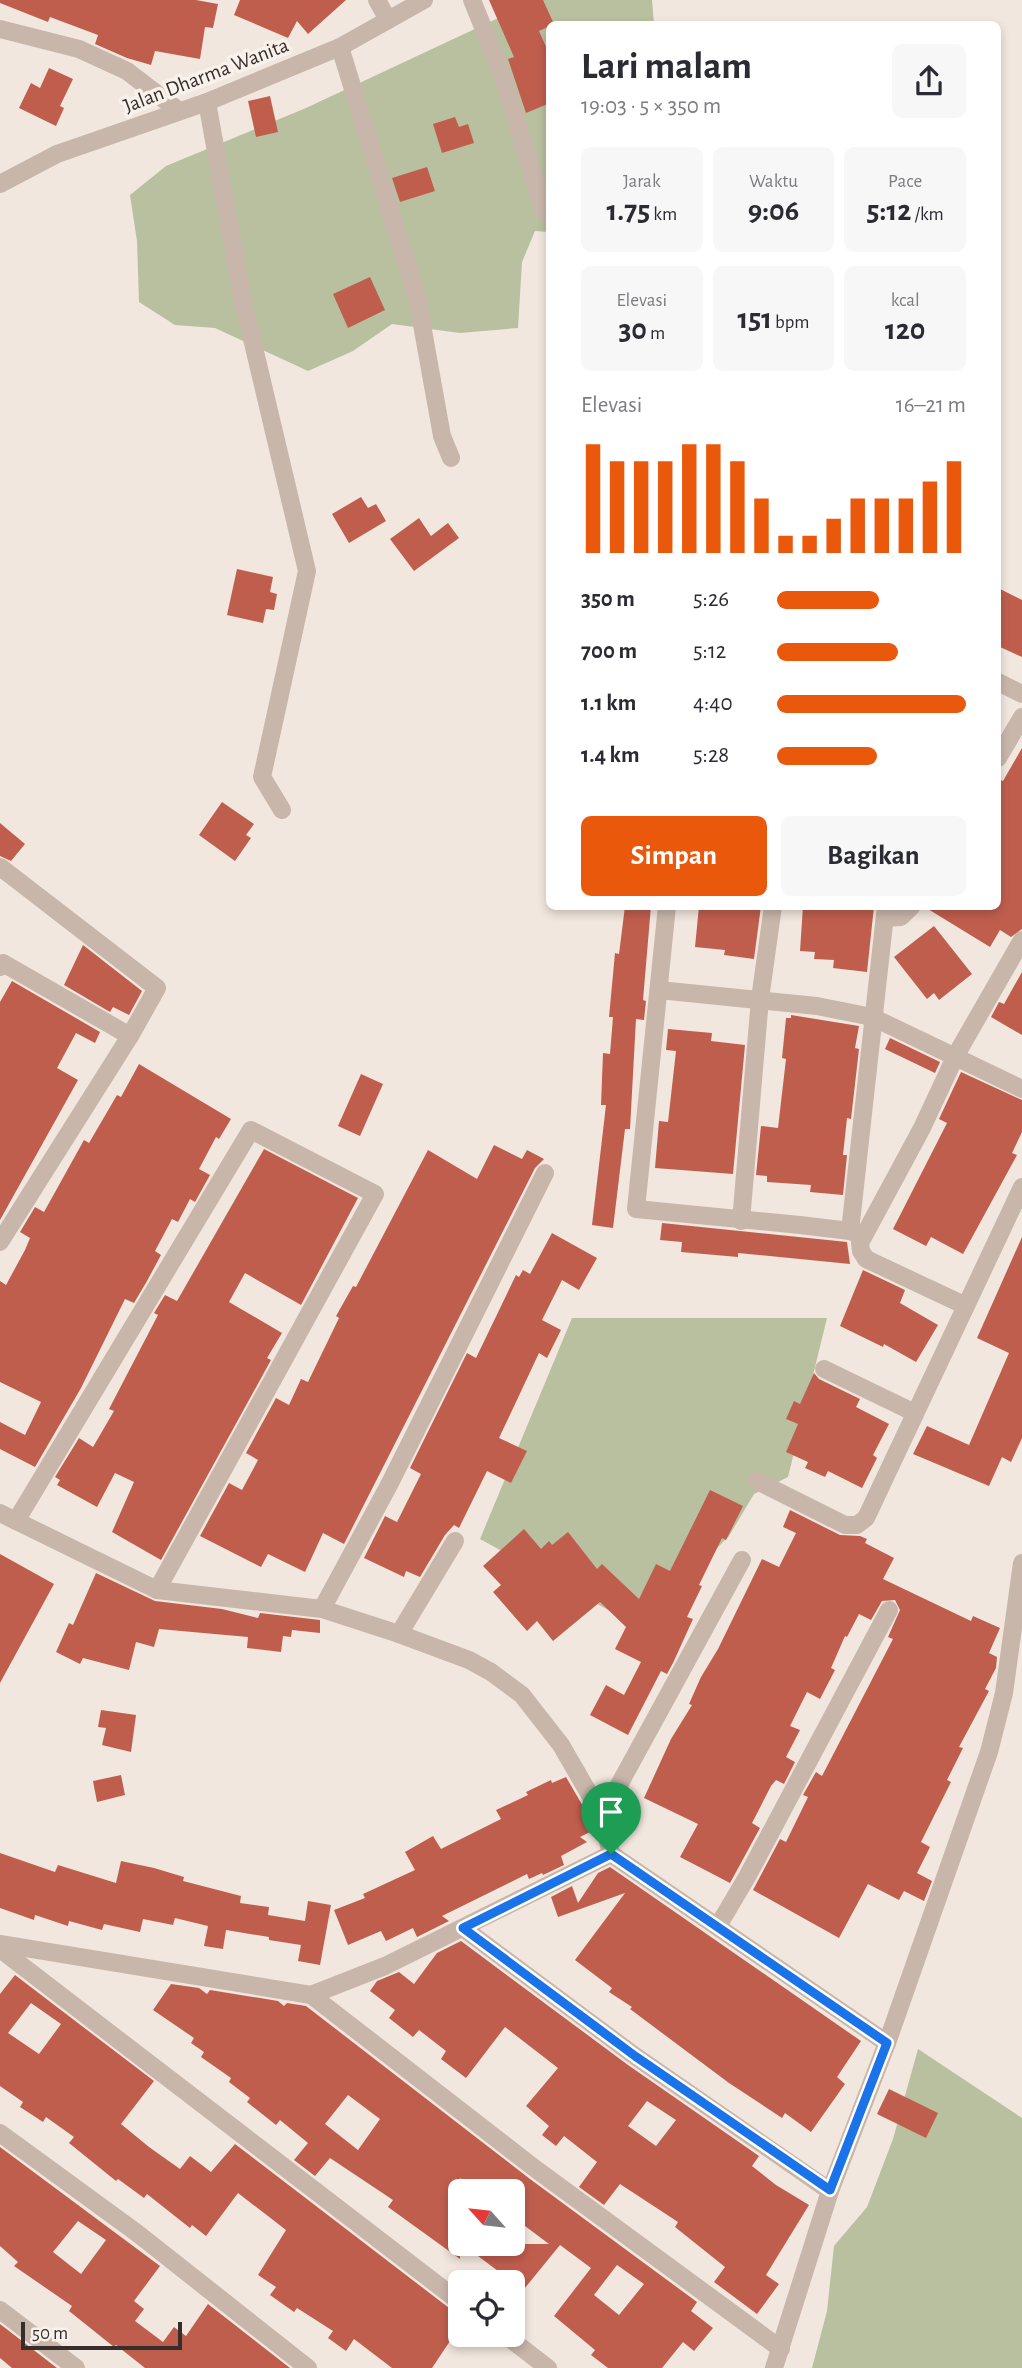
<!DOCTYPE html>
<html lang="id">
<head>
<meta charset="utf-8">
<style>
  :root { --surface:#fff; --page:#f7f7f7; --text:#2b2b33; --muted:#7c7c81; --accent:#ea580c }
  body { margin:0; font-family:"Alegreya Sans",sans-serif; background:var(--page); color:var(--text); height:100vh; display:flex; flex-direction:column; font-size:26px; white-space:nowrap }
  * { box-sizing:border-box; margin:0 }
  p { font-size:23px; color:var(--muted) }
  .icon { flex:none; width:38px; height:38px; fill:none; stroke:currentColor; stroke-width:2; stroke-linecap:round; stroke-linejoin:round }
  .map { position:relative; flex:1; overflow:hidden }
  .sheet { position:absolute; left:546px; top:21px; width:455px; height:889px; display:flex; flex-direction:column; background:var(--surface); border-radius:10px; box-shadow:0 4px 10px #0003 }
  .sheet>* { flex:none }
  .needle { width:46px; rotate:297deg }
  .fabs { position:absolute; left:448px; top:2179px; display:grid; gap:14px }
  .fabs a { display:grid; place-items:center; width:77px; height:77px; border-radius:10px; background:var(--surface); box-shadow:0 4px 10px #0003; font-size:35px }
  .scale { position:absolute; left:21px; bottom:18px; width:161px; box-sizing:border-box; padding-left:7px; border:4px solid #372d2a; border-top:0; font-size:19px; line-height:24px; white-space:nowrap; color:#372d2a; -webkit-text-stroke:5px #f9f1eb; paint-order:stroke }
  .pin { position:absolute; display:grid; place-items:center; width:60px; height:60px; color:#fff; margin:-72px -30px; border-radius:50% 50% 50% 0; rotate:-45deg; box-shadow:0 0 7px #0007 }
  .pin .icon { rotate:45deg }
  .round { display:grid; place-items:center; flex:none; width:74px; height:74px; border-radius:10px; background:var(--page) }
  .headline { display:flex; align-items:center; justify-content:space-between; height:119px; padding:0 35px }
  h1 { font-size:38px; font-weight:700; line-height:52px }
  .stats { display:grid; grid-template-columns:repeat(3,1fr); gap:10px; height:119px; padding:7px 35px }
  .stats div { display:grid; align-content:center; border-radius:10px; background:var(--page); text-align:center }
  .stats b { font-size:30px; font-weight:700 }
  .stats small { font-size:19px; font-weight:400 }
  .stats p { font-size:19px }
  .chart { height:196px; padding:14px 35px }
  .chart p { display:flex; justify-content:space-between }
  .chart svg { width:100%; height:126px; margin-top:7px; stroke:var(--accent); stroke-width:6 }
  .button { display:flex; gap:14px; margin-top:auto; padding:14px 35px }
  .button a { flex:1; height:80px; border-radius:10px; background:var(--accent); color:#fff; font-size:28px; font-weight:700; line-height:80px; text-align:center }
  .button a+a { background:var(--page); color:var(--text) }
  ul { padding:0 35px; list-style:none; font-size:23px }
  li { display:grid; grid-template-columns:112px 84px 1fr; align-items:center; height:52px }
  li i { height:18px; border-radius:9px; background:var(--accent) }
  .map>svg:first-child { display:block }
</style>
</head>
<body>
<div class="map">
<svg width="1022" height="2368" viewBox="0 0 1022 2368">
  <rect width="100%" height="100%" fill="#f2e7de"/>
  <g fill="#b8c09f">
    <path d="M530,0H652L654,24H550L549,232L535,231L522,262L518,328L460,333L392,324L353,351L308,371L215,328L175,325L139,302L137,241L130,195L166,166L306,108L524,6Z"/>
    <path d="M572,1318H827L788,1477L754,1494L729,1536L639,1627L480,1539Z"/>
    <path d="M918,2049L1022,2118V2368H812L827,2311L834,2246L867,2207L893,2139Z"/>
  </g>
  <g fill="#c05e4e" fill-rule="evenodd">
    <path d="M0,0H196L218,4L213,28L205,27L200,59L155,51L151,65L127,58L95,44L98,35L50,17L48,22L0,3Z"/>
    <path d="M240,0H346L308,34L297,21L288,38L234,15Z"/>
    <path d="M489,0H543L554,24L539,31L550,56V103L526,113L508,59L514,57Z"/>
    <path d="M49,68L73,79L60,106L64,108L56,126L19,108L31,83L40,88Z"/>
    <path d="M270,96L278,132L256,137L248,101Z"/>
    <path d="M455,117L459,127L468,124L474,143L442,153L433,124Z"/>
    <path d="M427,167L435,191L400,202L392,178Z"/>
    <path d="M370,277L385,310L348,328L333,294Z"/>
    <path d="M361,497L368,508L376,504L386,521L349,543L332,514Z"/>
    <path d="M419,518L431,536L448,523L459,538L414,571L390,539Z"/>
    <path d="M237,569L273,577L270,592L277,594L274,610L266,609L263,623L227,615Z"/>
    <path d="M998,588L1022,600V657L998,646Z"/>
    <path d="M1022,748V929L1011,937L1000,930L990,947L923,906H998V779L1003,781Z"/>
    <path d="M222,802L254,824L246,835L251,838L235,861L199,835Z"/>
    <path d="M0,823L25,844L11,861L0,856Z"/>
    <path d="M625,906H651L643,1000L646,1001L644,1020L636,1019L630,1129H625L613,1228L592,1225L606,1105H601L603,1053L610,1054L613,1017H609L615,953L619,954Z"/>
    <path d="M699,906H761L754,959L724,955L725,950L695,947Z"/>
    <path d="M803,906H874L867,972L833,968L834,960L814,959L815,952L800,951Z"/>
    <path d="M934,926L972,974L939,1000L934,993L927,999L894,957Z"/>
    <path d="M83,945L142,991L129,1015L113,1007L110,1012L64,985Z"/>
    <path d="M1022,972V1035L991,1017L999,1002L1004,1004Z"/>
    <path d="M12,981L100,1032L95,1043L76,1033L57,1068L78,1080L0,1220V1002Z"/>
    <path d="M791,1015L859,1026L855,1048L859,1049L851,1119L847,1118L843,1155H847L843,1195L810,1192L811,1185L767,1182V1176L756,1175L761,1126L778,1128L786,1059L782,1058L786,1018H791Z"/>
    <path d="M668,1029L712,1033L711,1041L745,1045L733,1174L655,1168L659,1121L668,1122L676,1051L666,1050Z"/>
    <path d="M890,1038L940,1062L935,1073L885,1049Z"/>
    <path d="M139,1064L231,1119L219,1139L216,1137L199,1169L210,1175L195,1202L190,1199L178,1222L172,1219L155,1251L161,1255L147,1281L134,1303L125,1299L81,1388L35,1467L0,1449V1422L25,1435L41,1402L0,1382V1281L6,1285L25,1250L30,1238L20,1232L35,1207L44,1212L84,1140L89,1143L117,1095L121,1097Z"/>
    <path d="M961,1072L1022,1100V1132L1012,1153L1017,1155L963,1254L931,1237L926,1246L893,1229L947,1123L939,1119Z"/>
    <path d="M361,1074L383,1084L360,1136L338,1126Z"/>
    <path d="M494,1145L522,1159L527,1150L544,1159L535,1168L344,1544L323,1533L305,1572L268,1554L261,1567L200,1536L229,1483L242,1490L258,1460L246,1453L276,1398L289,1405L301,1379L308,1382L339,1318L336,1316L353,1286L356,1287L428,1150L477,1179Z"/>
    <path d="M264,1149L358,1198L301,1305L245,1273L229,1302L282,1333L267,1358L271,1360L161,1560L112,1532L134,1482L115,1473L97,1507L57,1485L60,1480L55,1477L79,1438L93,1447L114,1411L109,1409L158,1315L154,1313L165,1295L177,1301Z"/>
    <path d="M662,1223L847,1242L850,1264L738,1253V1257L681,1252L682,1242L660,1240Z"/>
    <path d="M552,1233L597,1258L579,1290L562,1280L542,1320L561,1330L547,1358L539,1353L499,1438L527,1451L511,1483L487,1471L459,1528L454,1525L445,1535L420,1577L406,1571L404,1577L364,1558L385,1516L397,1522L421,1474L410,1468L467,1353L476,1358L516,1275L519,1277L523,1270L530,1274Z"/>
    <path d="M1022,1237V1438L1011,1462L1002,1457L989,1486L913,1454L927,1426L969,1445L1009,1353L977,1338Z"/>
    <path d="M863,1270L905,1290L900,1303L938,1325L916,1362L884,1344L883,1347L840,1326Z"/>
    <path d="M814,1373L819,1379L860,1399L856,1407L889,1424L873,1455L877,1458L862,1488L828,1471L825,1477L805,1468L808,1462L786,1452L798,1424L786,1419L794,1401L800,1404Z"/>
    <path d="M710,1490L743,1506L726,1540L722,1538L699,1585L702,1586L687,1617L693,1619L673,1663L667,1674L661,1671L628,1735L590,1715L606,1685L624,1695L641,1662L615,1649L626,1627L600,1602L553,1641L537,1621L527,1631L493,1592L501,1585L483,1566L524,1529L541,1549L549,1541L552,1545L568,1532L597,1569L602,1564L639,1599L656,1564L670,1571Z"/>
    <path d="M790,1510L840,1535L860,1536L867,1539L865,1543L894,1558L883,1579L971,1621L973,1616L1000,1628L989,1653L997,1657L996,1668L985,1689L989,1691L959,1747L963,1748L947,1780L951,1782L921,1842L930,1847L917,1873L932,1881L924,1901L904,1891L899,1900L868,1884L839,1938L753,1890L780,1839L786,1842L808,1797L803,1795L816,1772L822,1776L893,1639L888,1637L900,1610L895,1600L882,1601L871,1620L859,1614L847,1637L845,1636L831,1668L835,1670L820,1699L807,1692L790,1726L800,1730L786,1757L795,1762L784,1784L776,1780L771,1786L752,1823L760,1828L730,1883L680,1857L698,1824L644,1798L671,1739L692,1705L689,1704L701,1677L718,1649L762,1559L779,1567L796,1533L783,1527Z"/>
    <path d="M0,1554L54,1584L0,1683Z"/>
    <path d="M96,1573L155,1601L222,1609L258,1618L260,1613L320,1620V1633L292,1630L291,1637L283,1636L281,1652L247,1648L248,1637L159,1629L154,1647L136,1642L129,1670L83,1658L80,1664L56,1652L69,1623L73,1625Z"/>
    <path d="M101,1710L136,1715L131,1752L102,1745L106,1728L98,1727Z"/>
    <path d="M121,1775L125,1795L97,1802L93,1781Z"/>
    <path d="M566,1777L591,1820L594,1830L580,1837L587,1842L561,1856L564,1865L543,1875L542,1873L529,1879L527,1874L442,1916L449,1921L417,1937L413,1928L386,1941L381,1931L348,1945L334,1910L365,1898L363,1894L415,1870L405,1852L433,1836L441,1849L501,1819L496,1810L528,1795L526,1792L551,1780L552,1783Z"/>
    <path d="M0,1853L55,1872L58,1865L116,1883L121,1861L154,1868L184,1877L183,1881L241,1896L240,1903L269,1907L268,1915L305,1921L308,1901L331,1905L320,1965L298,1961L301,1945L269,1940V1937L226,1930L223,1949L204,1946L208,1926L175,1918L173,1925L143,1919L140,1932L104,1924L102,1930L69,1921L68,1926L35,1915L34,1920L0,1908Z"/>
    <path d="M610,1867L861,2041L837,2077L845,2084L811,2132L785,2113L782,2118L729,2083L630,2009L632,2007L609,1992L612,1988L575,1960L625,1893L558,1917L551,1897L572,1886L578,1903L598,1873Z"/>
    <path d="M461,1941L628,2065L759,2156L752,2166L776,2185L809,2205L766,2275L779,2284L757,2314L714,2282L725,2267L675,2227L678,2222L620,2184L604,2205L579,2187L597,2162L564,2136L556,2146L542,2135L549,2126L526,2106L558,2068L505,2027L466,2078L441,2059L446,2051L419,2030L413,2037L389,2018L395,2010L370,1991L377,1981L399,1972L414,1984L437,1953ZM647,2101L676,2120L656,2146L628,2126Z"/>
    <path d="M15,1975L154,2081L121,2124L149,2147L180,2169L190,2156L211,2172L235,2144L453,2311L460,2313V2326L432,2368H392L354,2339L346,2351L328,2338L333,2331L297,2308L294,2312L270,2295L276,2287L258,2275L286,2230L238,2193L206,2236L192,2225L190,2228L147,2194L144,2198L118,2179L116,2181L69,2143L74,2137L46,2117L43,2122L20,2107L23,2102L0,2086V1994ZM31,2003L61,2024L39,2054L8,2033Z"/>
    <path d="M171,1984L199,1988L207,1994L210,1990L278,2001L284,2006L287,2003L306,2006L530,2179L697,2302L691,2311L713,2328L694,2351L683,2342L662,2368H608L591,2355L595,2350L554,2316L591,2268L560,2245L520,2294L513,2288V2282H506L496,2274L498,2271L462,2244H549L513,2217V2191H477L460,2178V2259L388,2207L393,2200L330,2158L315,2176L294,2160L308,2143L280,2120L276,2125L247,2102L250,2098L229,2082L231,2078L201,2057L204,2052L191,2043L194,2038L153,2010ZM348,2095L380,2119L358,2150L325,2124ZM617,2265L644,2284L619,2315L594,2295Z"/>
    <path d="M889,2089L938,2113L926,2138L877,2114Z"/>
    <path d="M0,2147L160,2266L134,2301L144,2309L135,2321L163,2342L174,2327L186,2336L208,2304L290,2368H145L116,2345L114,2347L69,2311L72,2306L14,2266L18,2262L0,2246ZM78,2221L106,2240L81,2274L53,2252Z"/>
    <path d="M0,2324L57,2368H12L0,2358Z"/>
  </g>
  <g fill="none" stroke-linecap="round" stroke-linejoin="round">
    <g stroke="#c9b6ab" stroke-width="18">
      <path d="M377,0L388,20"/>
      <path d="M472,0L503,77L544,212"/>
      <path d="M0,29L79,49L127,71L179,111"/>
      <path d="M340,47L417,297L442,436L451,458"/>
      <path d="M207,102L243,301L307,571L262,777L282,810"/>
      <path d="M0,184L57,154L207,102L340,47L424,0"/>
      <path d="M998,682L1022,694"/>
      <path d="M998,758L1022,717"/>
      <path d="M0,867L157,988L130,1036L0,1242"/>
      <path d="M667,906L636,1209L800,1225L850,1231L862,1236"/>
      <path d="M885,918L901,917L912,906"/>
      <path d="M0,967L3,963L130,1036"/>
      <path d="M659,990L817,1006L872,1017L1022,1089"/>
      <path d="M741,1221L760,999L773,906"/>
      <path d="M850,1231L886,906"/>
      <path d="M964,1305L866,1259L861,1251L860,1243L922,1128L956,1055L1022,940"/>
      <path d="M824,1369L915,1413"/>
      <path d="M757,1481L845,1525H857L866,1518L1022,1187"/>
      <path d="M0,1513L157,1590L322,1609L399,1634L469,1660L491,1672L522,1695L561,1745L602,1816L611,1854L887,2043"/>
      <path d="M16,1521L251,1130L375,1194L157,1590"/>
      <path d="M322,1609L389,1485L545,1173"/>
      <path d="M399,1634L455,1541"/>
      <path d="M602,1816L742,1560"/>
      <path d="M718,1926L747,1877L889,1610"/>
      <path d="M463,1928L635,2056L830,2191"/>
      <path d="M0,1944L311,1995L385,1966L611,1854"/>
      <path d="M0,1949L460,2302"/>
      <path d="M311,1995L537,2170L781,2349"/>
      <path d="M0,2133L137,2233L308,2368"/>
      <path d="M0,2310L76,2368"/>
      <path d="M504,2334L548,2368"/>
      <path d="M774,2368L830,2191L887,2043L989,1752L1004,1693L1022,1563"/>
    </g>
  </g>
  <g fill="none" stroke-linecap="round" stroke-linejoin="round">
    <g stroke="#fff" stroke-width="14">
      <path id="route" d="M611,1854L887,2043L830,2190L635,2056L463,1928Z"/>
    </g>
    <use href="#route" stroke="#1a73e8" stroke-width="9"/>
  </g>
  <g text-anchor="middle" stroke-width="7" stroke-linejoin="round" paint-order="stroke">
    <g font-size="21" fill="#372d2a" stroke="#f9f1eb">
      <text transform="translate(206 75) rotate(-21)" y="7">Jalan Dharma Wanita</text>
    </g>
  </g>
</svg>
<div class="fabs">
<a><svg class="needle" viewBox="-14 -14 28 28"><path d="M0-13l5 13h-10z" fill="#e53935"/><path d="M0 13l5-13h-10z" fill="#7c7c81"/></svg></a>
<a><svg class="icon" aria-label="locate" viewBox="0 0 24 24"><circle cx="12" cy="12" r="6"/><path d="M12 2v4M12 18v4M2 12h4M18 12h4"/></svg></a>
</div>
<div class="scale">50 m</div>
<div class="pin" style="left:611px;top:1854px;background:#1e9e55"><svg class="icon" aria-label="arrive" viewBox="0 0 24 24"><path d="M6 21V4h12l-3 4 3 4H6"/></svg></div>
<section class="sheet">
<div class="headline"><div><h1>Lari malam</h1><p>19:03 · 5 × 350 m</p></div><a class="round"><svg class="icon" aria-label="share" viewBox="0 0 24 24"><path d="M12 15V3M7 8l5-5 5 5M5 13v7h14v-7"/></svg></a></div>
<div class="stats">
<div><p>Jarak</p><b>1.75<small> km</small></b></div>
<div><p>Waktu</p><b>9:06</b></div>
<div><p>Pace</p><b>5:12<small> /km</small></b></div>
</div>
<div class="stats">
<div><p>Elevasi</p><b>30<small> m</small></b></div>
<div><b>151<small> bpm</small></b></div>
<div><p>kcal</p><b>120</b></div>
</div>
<div class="chart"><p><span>Elevasi</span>16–21 m</p>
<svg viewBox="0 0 160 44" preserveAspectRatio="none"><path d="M5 44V6M15 44V12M25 44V12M35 44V12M45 44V6M55 44V6M65 44V12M75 44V25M85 44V38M95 44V38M105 44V32M115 44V25M125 44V25M135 44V25M145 44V19M155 44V12"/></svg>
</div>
<ul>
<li><b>350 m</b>5:26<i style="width:54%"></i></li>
<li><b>700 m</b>5:12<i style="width:64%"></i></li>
<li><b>1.1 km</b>4:40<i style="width:100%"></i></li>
<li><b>1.4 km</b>5:28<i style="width:53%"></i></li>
</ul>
<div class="button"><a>Simpan</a><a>Bagikan</a></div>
</section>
</div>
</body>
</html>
